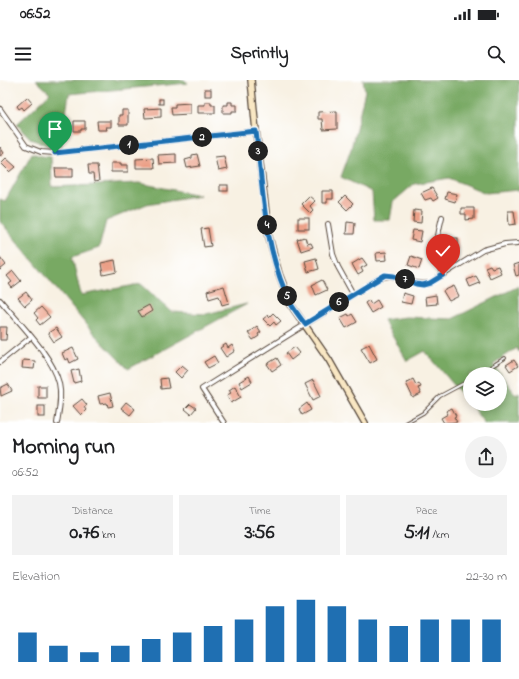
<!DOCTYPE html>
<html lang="en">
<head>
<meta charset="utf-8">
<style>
  :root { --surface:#fff; --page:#f2f2f2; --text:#202124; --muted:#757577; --accent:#1f6fb2 }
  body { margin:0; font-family:"Indie Flower",sans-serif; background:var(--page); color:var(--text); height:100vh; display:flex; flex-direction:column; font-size:15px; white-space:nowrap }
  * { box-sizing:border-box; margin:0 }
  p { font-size:13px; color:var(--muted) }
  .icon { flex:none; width:22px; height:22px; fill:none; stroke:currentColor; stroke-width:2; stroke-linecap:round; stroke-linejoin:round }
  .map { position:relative; height:343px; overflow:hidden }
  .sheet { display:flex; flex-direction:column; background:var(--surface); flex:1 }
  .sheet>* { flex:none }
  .tools { position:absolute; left:463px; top:287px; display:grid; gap:8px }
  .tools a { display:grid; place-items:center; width:44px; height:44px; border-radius:50%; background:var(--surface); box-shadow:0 2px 10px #0003; font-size:20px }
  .pin { position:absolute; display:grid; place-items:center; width:34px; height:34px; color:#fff; margin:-41px -17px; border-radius:50% 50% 50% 0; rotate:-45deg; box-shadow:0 0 4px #0007 }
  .pin .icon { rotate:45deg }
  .km { position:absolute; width:20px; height:20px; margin:-10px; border-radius:50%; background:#222; color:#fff; font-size:11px; line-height:20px; text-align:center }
  .round { display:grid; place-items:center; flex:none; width:42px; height:42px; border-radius:21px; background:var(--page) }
  .head { display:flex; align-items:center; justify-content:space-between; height:68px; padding:0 12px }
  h1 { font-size:22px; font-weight:700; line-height:30px }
  .figures { display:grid; grid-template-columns:repeat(3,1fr); gap:6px; height:68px; padding:4px 12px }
  .figures div { display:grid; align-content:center; border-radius:0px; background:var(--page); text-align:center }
  .figures b { font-size:20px; font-weight:700 }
  .figures small { font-size:11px; font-weight:400 }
  .figures p { font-size:11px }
  .chart { height:112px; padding:8px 12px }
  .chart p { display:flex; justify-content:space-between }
  .chart svg { width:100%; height:72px; margin-top:4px; stroke:var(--accent); stroke-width:6 }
  .status { display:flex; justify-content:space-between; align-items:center; height:28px; padding:0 20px; background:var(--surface); direction:ltr }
  .status svg { height:11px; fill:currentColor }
  header { display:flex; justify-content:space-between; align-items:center; height:52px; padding:0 12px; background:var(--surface); font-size:18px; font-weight:700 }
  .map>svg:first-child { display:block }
</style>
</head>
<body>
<div class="status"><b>06:52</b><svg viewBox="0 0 49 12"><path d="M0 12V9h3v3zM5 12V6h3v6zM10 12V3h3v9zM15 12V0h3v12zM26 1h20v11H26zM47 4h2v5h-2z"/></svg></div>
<header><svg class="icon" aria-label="menu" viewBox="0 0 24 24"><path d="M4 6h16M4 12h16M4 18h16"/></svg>Sprintly<svg class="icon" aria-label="search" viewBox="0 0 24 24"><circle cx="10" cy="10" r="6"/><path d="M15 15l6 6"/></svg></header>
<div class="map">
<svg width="519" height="343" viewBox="0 0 519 343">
  <rect width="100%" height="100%" fill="#fff"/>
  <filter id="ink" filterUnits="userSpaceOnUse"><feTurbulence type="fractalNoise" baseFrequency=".025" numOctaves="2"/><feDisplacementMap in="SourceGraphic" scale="8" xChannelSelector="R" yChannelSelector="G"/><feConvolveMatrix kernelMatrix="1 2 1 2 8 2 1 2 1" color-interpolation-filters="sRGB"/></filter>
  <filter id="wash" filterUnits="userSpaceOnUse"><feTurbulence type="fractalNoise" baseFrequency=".012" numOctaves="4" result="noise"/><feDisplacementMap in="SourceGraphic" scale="16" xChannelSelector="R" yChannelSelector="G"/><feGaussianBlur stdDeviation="0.9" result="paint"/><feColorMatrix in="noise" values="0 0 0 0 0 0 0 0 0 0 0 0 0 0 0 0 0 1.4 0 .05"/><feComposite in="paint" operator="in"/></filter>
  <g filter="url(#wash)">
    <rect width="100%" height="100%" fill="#f8f1e3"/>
    <g fill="#78a964" stroke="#5a6a41">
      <path d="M36,0H184L188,3L69,14L61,66L51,67L31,59L17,44L50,13Z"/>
      <path d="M363,0H519V110L486,113L449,98L414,104L393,122L390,140H374L372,112L341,97L351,69L365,11Z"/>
      <path d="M32,73L41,76L51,77L52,107L139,103L199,115L147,124L106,141L99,168L72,177L81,215L141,204L172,232L206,234L247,224L128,289L94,254L0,141V119L5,121Z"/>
      <path d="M519,206V272L517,268L493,284L516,315L519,313V343H484L470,324H500V294H470V324L425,271L407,281L383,240L406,237L452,239Z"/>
    </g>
    <g id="blocks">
      <g fill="#eb9f86">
        <rect x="205" y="9" width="6" height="7"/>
        <path d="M27,17L32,23L24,30L22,27L19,29L17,26Z"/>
        <rect x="159" y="19" width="4" height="5"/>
        <path d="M205,22H211V25H215V33H198V25H205Z"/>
        <path d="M228,22H232V25H237V31H232V33H223V25H228Z"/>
        <path d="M190,23V34L172,35L171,27H175V24Z"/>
        <path d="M161,28V37L145,38L144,29Z"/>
        <path d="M122,30H128V45H119V35H122Z"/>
        <path d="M337,31V49L323,50L322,39H318V32Z"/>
        <path d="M74,41H85V49H81V51H74Z"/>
        <path d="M97,41H111V47H106L107,50H98Z"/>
        <path d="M0,67L4,73L0,76Z"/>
        <path d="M176,74V83L159,84L158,75Z"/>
        <path d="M197,74L200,86L187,88L185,80L192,78V75Z"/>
        <path d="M224,76L227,89L218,91L215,77Z"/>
        <path d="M6,78L16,87L10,92L1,83Z"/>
        <path d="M153,78L154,88H136V79Z"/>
        <path d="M111,83H121V85H128V92H111Z"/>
        <path d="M88,85H97L99,101L94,102L93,94H89Z"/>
        <path d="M55,88H73V97H56Z"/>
        <rect x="220" y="105" width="8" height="6"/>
        <path d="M432,108L438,118L433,121L431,118L425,120L421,113Z"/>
        <path d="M322,111H333V119H327V123H322Z"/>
        <path d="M447,112L457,114L455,122L445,119Z"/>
        <path d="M309,116L315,121L310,126L313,130L310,133L301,124Z"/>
        <path d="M345,116L353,124L347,130L339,122Z"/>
        <path d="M461,128H474V139L466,140V134H461Z"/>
        <path d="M414,130L422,131L421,143L413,142Z"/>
        <path d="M508,131H514L516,144L509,145Z"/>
        <rect x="298" y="138" width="11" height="11"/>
        <path d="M347,142L355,143L354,154H346Z"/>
        <path d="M208,148L211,166L204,167L201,149Z"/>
        <path d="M413,150L422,151L420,162L411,160Z"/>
        <path d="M305,157L307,164L311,163L313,167L301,171L297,159Z"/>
        <rect x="450" y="158" width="8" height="12"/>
        <path d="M386,172L387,180L377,181L376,173Z"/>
        <path d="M411,176L422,180L419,189L408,185Z"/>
        <path d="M0,177L6,185L0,190Z"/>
        <path d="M316,178L319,189L308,192L305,181Z"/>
        <path d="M362,178L367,185L361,188L363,192L358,195L352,184Z"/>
        <path d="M115,180L117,192L103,195L101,183Z"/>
        <path d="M519,183V195L516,196L513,185Z"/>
        <path d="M490,185L492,188L498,186L501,193L490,198L485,187Z"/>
        <path d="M13,191L21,201L12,208L9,204L12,202L7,196Z"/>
        <path d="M476,196L480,203L470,207L467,200Z"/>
        <path d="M322,200L327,210L316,215L312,205Z"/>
        <path d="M224,206L229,223L222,225L219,216L209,219L207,211Z"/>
        <path d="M454,206L459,216L449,221L443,211Z"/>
        <path d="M26,212L32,220L25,226L18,218Z"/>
        <path d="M403,213L413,216L411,224L401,222Z"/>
        <path d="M436,215L437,224L426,225L425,217Z"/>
        <path d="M369,220L371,224L377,220L381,227L371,233L365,223Z"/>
        <path d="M149,225L152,231L142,237L138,231Z"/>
        <path d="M41,227L50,237L40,245L36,240L38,238L34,233Z"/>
        <path d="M273,233L281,241L276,245L274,242L270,246L263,239L268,235L269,237Z"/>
        <path d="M348,234L349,236L352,234L357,242L346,248L340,238Z"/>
        <path d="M257,246L261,252L258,254L259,256L253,260L248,253Z"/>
        <path d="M0,247H7L6,260H0Z"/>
        <path d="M56,248L62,257L54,262L48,253Z"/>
        <path d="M226,264L228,268L232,265L235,271L226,277L220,268Z"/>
        <path d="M369,264L377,279L370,283L361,268Z"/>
        <path d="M295,267L300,273L291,280L286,273Z"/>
        <path d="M73,268L78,279L70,283L68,278L65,280L62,273Z"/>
        <path d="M214,276L218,283L208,288L204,282Z"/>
        <path d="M277,278L281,285L272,291L267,284Z"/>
        <path d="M23,280L35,281L34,289L22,288Z"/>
        <path d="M514,280L518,286L510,291L506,285Z"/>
        <path d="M182,285L188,290L181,298L175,292Z"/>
        <path d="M79,289L81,301L74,303L71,291Z"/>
        <path d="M249,296L252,302L242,308L239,302Z"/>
        <path d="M167,298L169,308L161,309L160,299Z"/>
        <path d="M413,299L416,305L419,303L421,307L418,308L421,314L413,318L406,303Z"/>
        <path d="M313,300L321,316L313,320L305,304Z"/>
        <path d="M8,304L12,311L1,316L0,308Z"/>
        <rect x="38" y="306" width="8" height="12"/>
        <path d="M235,306L241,317L231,323L227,315L231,313L229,310Z"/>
        <path d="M110,313L113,326L108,327L107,323L100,324L98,316Z"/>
        <path d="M82,319L87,325L84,327L86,330L81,335L73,326Z"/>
        <path d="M126,322L135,329L130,335L121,328Z"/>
        <path d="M307,323L311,330L302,335L299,329Z"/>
        <path d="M190,324L196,328L191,334L185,329Z"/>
        <rect x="38" y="326" width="7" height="11"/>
        <path d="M452,328L456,336L454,337L457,342L444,343L441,338L448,334L446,331Z"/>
      </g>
    </g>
  </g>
  <g filter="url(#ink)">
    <use href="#blocks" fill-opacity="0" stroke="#57483c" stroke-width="1"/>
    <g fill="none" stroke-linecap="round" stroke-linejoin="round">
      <g stroke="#57483c" stroke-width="4">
        <g id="lane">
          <path d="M479,294L505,278"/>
          <path d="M405,343L423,333L440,316L470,300"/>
        </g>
      </g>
      <g stroke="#57483c" stroke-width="6">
        <g id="street">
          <path d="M0,29L26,66L41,72L55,73L256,51"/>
          <path d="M442,137C437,157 433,176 443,195"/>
          <path d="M328,144L333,174L338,187L353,214"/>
          <path d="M0,220C19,243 52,275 59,303C62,316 59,330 57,343"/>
          <path d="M0,282L31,257"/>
          <path d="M224,343L202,309L378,199C398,189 410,208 430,203L483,170L505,164L518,163"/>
        </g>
      </g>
      <g stroke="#57483c" stroke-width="8">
        <path id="secondary" d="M251,0L256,51L269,157L279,194L291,225L329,280L365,343"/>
      </g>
      <use href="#lane" stroke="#fff" stroke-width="2"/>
      <use href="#street" stroke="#fff" stroke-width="4"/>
      <use href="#secondary" stroke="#f9e7c3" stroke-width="5.5"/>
    </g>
  </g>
  <g fill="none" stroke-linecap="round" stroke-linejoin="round" filter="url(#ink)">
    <g stroke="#fff" stroke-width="8">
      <path id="route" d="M55,73L256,51C263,109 264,171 291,224C295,231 300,237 305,244L385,195L394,196L416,204L423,205L430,203L443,195"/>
    </g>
    <use href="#route" stroke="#1f6fb2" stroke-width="5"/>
  </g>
</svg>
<div class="tools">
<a><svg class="icon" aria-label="layers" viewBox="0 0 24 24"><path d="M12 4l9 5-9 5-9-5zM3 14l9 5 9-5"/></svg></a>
</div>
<div class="pin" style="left:55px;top:73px;background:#1e9e55"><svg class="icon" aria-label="arrive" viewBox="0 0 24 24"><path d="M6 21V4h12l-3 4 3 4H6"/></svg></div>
<div class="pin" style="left:443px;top:195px;background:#d93025"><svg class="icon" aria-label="check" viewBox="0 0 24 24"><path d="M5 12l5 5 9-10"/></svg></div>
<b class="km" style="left:129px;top:65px">1</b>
<b class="km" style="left:202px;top:57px">2</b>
<b class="km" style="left:258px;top:71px">3</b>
<b class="km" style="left:267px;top:145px">4</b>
<b class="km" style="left:287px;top:216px">5</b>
<b class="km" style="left:339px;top:222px">6</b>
<b class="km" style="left:405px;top:199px">7</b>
</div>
<section class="sheet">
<div class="head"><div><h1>Morning run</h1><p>06:52</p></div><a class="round"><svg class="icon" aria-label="share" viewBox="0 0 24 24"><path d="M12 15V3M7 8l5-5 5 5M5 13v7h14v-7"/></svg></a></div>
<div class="figures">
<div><p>Distance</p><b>0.76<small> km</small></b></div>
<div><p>Time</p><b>3:56</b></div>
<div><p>Pace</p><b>5:11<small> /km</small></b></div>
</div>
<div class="chart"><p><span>Elevation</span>22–30 m</p>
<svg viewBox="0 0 160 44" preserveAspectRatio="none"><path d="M5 44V26M15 44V34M25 44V38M35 44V34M45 44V30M55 44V26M65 44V22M75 44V18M85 44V10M95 44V6M105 44V10M115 44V18M125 44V22M135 44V18M145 44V18M155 44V18"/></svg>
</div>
</section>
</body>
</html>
